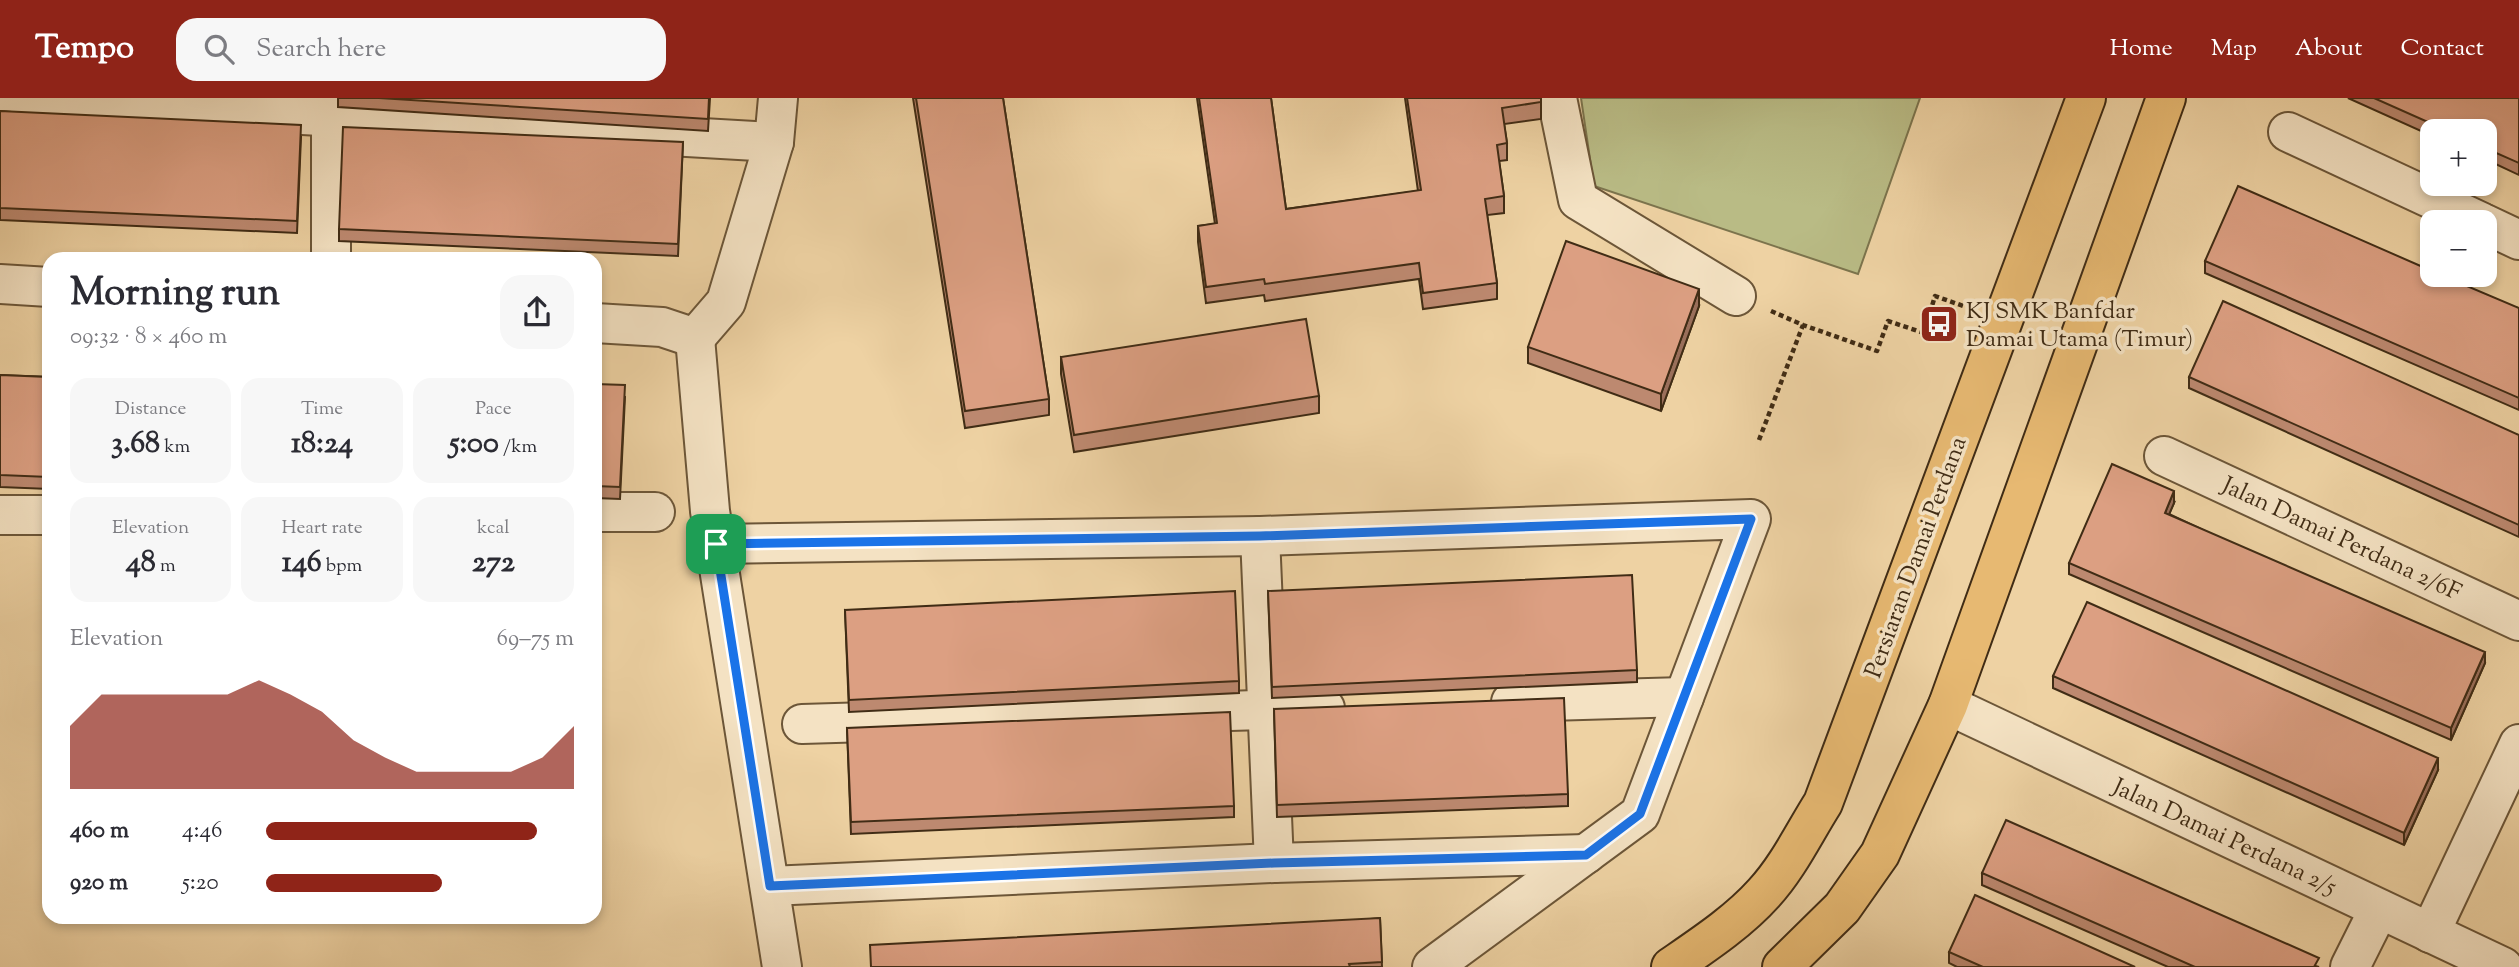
<!DOCTYPE html>
<html lang="en">
<head>
<meta charset="utf-8">
<style>
  :root { --surface:#fff; --page:#f7f7f7; --text:#2b2b33; --muted:#7c7c81; --accent:#8f2418 }
  body { margin:0; font-family:"Sorts Mill Goudy",serif; background:var(--page); color:var(--text); height:100vh; display:flex; flex-direction:column; font-size:26px; white-space:nowrap }
  * { box-sizing:border-box; margin:0 }
  p { font-size:23px; color:var(--muted) }
  .icon { flex:none; width:38px; height:38px; fill:none; stroke:currentColor; stroke-width:2; stroke-linecap:round; stroke-linejoin:round }
  .map { position:relative; flex:1; overflow:hidden }
  .sheet { position:absolute; left:42px; top:154px; width:560px; height:672px; display:flex; flex-direction:column; background:var(--surface); border-radius:21px; box-shadow:0 4px 10px #0003 }
  .sheet>* { flex:none }
  .controls { position:absolute; left:2420px; top:21px; display:grid; gap:14px }
  .controls a { display:grid; place-items:center; width:77px; height:77px; border-radius:14px; background:var(--surface); box-shadow:0 4px 10px #0003; font-size:35px }
  .pin { position:absolute; display:grid; place-items:center; width:60px; height:60px; color:#fff; margin:-30px; border-radius:14px; box-shadow:0 4px 10px #0006 }
  .round { display:grid; place-items:center; flex:none; width:74px; height:74px; border-radius:21px; background:var(--page) }
  .head { display:flex; align-items:center; justify-content:space-between; height:119px; padding:0 28px }
  h1 { font-size:38px; font-weight:800; line-height:52px }
  .stats { display:grid; grid-template-columns:repeat(3,1fr); gap:10px; height:119px; padding:7px 28px }
  .stats div { display:grid; align-content:center; border-radius:18px; background:var(--page); text-align:center }
  .stats b { font-size:30px; font-weight:800 }
  .stats small { font-size:19px; font-weight:400 }
  .stats p { font-size:19px }
  .chart { height:196px; padding:14px 28px }
  .chart p { display:flex; justify-content:space-between }
  .chart svg { width:100%; height:126px; margin-top:7px; fill:var(--accent); opacity:.7 }
  ul { padding:0 28px; list-style:none; font-size:23px }
  li { display:grid; grid-template-columns:112px 84px 1fr; align-items:center; height:52px }
  li i { height:18px; border-radius:9px; background:var(--accent) }
  header { display:flex; align-items:center; gap:42px; box-sizing:border-box; height:98px; padding:0 35px; background:var(--accent); color:#fff }
  header strong { font-size:33px }
  nav { display:flex; gap:38px; margin-inline-start:auto; font-size:24px }
  .search { width:490px; height:63px; background:var(--page); display:flex; align-items:center; gap:18px; box-sizing:border-box; padding:0 24px; border-radius:21px; color:var(--muted); font-size:26px }
  .map>svg:first-child { display:block }
</style>
</head>
<body>
<header>
<strong>Tempo</strong>
<div class="search"><svg class="icon" aria-label="search" viewBox="0 0 24 24"><circle cx="10" cy="10" r="6"/><path d="M15 15l6 6"/></svg>Search here</div>
<nav><a>Home</a><a>Map</a><a>About</a><a>Contact</a></nav>
</header>
<div class="map">
<svg width="2519" height="869" viewBox="0 0 2519 869">
  <rect width="100%" height="100%" fill="#eed2a3"/>
  <filter id="stains"><feTurbulence type="fractalNoise" baseFrequency=".00286" numOctaves="4"/><feColorMatrix values="0 0 0 0 .2 0 0 0 0 .09 0 0 0 0 .02 0 0 0 .5 -.17"/></filter>
  <radialGradient id="worn" r=".72"><stop offset=".6" stop-color="#630" stop-opacity="0"/><stop offset="1" stop-color="#630" stop-opacity=".3"/></radialGradient>
  <path fill="#b9bb85" stroke="#7c744d" stroke-width="2" d="M1581,0H1920L1858,176L1594,88Z"/>
  <g fill="none" stroke-linecap="round" stroke-linejoin="round">
    <g stroke="#6c5638" stroke-width="42">
      <g id="minor">
        <path d="M5,0L774,44"/>
        <path d="M1557,0L1578,102L1736,198"/>
        <path d="M2288,34L2481,124"/>
        <path d="M2485,126L2519,142"/>
        <path d="M331,161V0"/>
        <path d="M0,186L49,189"/>
        <path d="M595,225L662,229L695,240"/>
        <path d="M695,240L710,413L782,869"/>
        <path d="M695,240L726,204L774,44L778,0"/>
        <path d="M2164,358L2519,523"/>
        <path d="M595,414H655"/>
        <path d="M0,417H49"/>
        <path d="M1260,438L1274,765"/>
        <path d="M716,446L1260,438L1751,421L1640,716L1432,869"/>
        <path d="M1511,604L1684,599"/>
        <path d="M1948,607L2503,869"/>
        <path d="M802,626L1325,610"/>
        <path d="M770,788L1274,765L1586,756"/>
        <path d="M2430,835L2519,646"/>
        <path d="M2350,869L2379,811"/>
      </g>
    </g>
    <g stroke="#402c15" stroke-width="42">
      <g id="major">
        <path d="M1671,869C1703,847 1738,824 1764,795C1788,769 1804,735 1823,705L2086,0"/>
        <path d="M1782,869L1842,810L1880,756L1948,607L2166,0"/>
      </g>
    </g>
    <g stroke="#402c15" stroke-width="4.5" stroke-dasharray="5 3.5" stroke-linecap="butt">
      <path d="M1771,213L1803,227L1877,253L1888,223L1924,235L1935,198L1966,209"/>
      <path d="M1759,342L1803,227"/>
    </g>
    <use href="#minor" stroke="#f4e2c3" stroke-width="38"/>
    <use href="#major" stroke="#e7b972" stroke-width="38"/>
  </g>
  <g fill="#bd8970" stroke="#402c15" stroke-width="2">
    <path d="M338,0H710L708,33L338,9Z"/>
    <path d="M913,0H1003L1049,301V317L965,330Z"/>
    <path d="M1197,0H1271L1286,111L1418,93L1405,0H1541V21L1504,26L1507,45V62L1499,63L1504,98V115L1487,117L1497,185V201L1423,211L1419,181L1265,203L1264,197L1206,205L1198,144V128L1215,126Z"/>
    <path d="M2348,0H2519V77L2485,61V33H2432V38Z"/>
    <path d="M0,13L301,39L297,135L0,122Z"/>
    <path d="M683,44L678,158L339,143V131Z"/>
    <path d="M2205,163L2519,210V312L2205,175Z"/>
    <path d="M1699,208L1661,313L1528,265V249Z"/>
    <path d="M1061,259L1319,298V315L1074,354L1061,276Z"/>
    <path d="M0,277L49,279V391L0,389Z"/>
    <path d="M2189,279L2519,337V439L2189,290Z"/>
    <path d="M595,286L625,299L620,401L595,400Z"/>
    <path d="M2174,405L2169,416L2485,565L2451,642L2069,476V465Z"/>
    <path d="M1268,493L1637,572V584L1272,600Z"/>
    <path d="M845,512L1239,583V595L849,614Z"/>
    <path d="M2053,578L2438,672L2404,747L2053,590Z"/>
    <path d="M1274,611L1568,696V708L1277,719Z"/>
    <path d="M847,630L1234,708V719L851,736Z"/>
    <path d="M1982,775L2319,869H2168L1982,787Z"/>
    <path d="M1380,820L1382,869H871Z"/>
    <path d="M1949,854L2135,869H1957L1949,865Z"/>
  </g>
  <g fill="#9a6f5b" stroke="#402c15" stroke-width="2">
    <path d="M1699,191V208L1661,313V296Z"/>
    <path d="M2174,393V405L2165,426V415Z"/>
    <path d="M2485,554V565L2451,642V630Z"/>
    <path d="M2438,660V672L2404,747V735Z"/>
  </g>
  <g fill="#dc9f82" stroke="#402c15" stroke-width="2">
    <path d="M379,0H709L708,21Z"/>
    <path d="M916,0H1003L1049,301L965,313Z"/>
    <path d="M1199,0H1271L1286,111L1421,92L1407,0H1541V4L1502,10L1507,45L1497,47L1504,98L1485,101L1497,185L1423,195L1419,165L1265,186L1264,181L1206,189L1198,128L1217,125Z"/>
    <path d="M2374,0H2519V65L2485,50V33H2448Z"/>
    <path d="M0,13L301,27L297,123L0,110Z"/>
    <path d="M343,29L683,44L678,146L339,131Z"/>
    <path d="M2238,88L2432,173V177H2441L2519,210V300L2205,163Z"/>
    <path d="M1566,143L1699,191L1661,296L1528,249Z"/>
    <path d="M2223,203L2519,337V427L2189,279Z"/>
    <path d="M1306,221L1319,298L1074,337L1061,259Z"/>
    <path d="M0,277L49,279V379L0,377Z"/>
    <path d="M595,286L625,287L620,389L595,388Z"/>
    <path d="M2112,366L2174,393L2165,415L2485,554L2451,630L2069,465Z"/>
    <path d="M1632,477L1637,572L1272,589L1268,493Z"/>
    <path d="M1235,493L1239,583L849,602L845,512Z"/>
    <path d="M2087,504L2438,660L2404,735L2053,578Z"/>
    <path d="M1564,600L1568,696L1277,707L1274,611Z"/>
    <path d="M1230,614L1234,708L851,724L847,630Z"/>
    <path d="M2006,722L2319,860L2314,869H2195L1982,775Z"/>
    <path d="M1975,797L2135,869H1983L1949,854Z"/>
    <path d="M1380,820L1382,864L1349,866L1350,869H871L870,847Z"/>
  </g>
  <g fill="none" stroke-linecap="round" stroke-linejoin="round">
    <g stroke="#fff" stroke-width="14">
      <path id="route" d="M1751,421L1640,716L1586,757L1274,765L770,788L716,446L1260,438Z"/>
    </g>
    <use href="#route" stroke="#1a73e8" stroke-width="9"/>
  </g>
  <defs>
    <g id="bus-square" transform="scale(2.0125)"><rect x="-9" y="-9" width="18" height="18" rx="4" fill="#8f2418" stroke="#f4e2c3"/><path d="M-5-6H5V4H4V6H2V4H-2V6H-4V4H-5ZM-3.5-4V0h7V-4ZM-3.5 1.2v1.5H-2V1.2ZM2 1.2v1.5H3.5V1.2Z" fill="#fff"/></g>
  </defs>
  <g fill-rule="evenodd">
    <use href="#bus-square" x="1939" y="226"/>
  </g>
  <g text-anchor="middle" stroke-width="7" stroke-linejoin="round" paint-order="stroke">
    <g font-size="24" fill="#402c15" stroke="#f4e2c3" text-anchor="start">
      <text x="1966" y="220">KJ SMK Banfdar<tspan x="1966" dy="28">Damai Utama (Timur)</tspan></text>
    </g>
    <g font-size="24" fill="#402c15" stroke="#f4e2c3">
      <text transform="translate(2342 440) rotate(25)" y="8">Jalan Damai Perdana 2/6F</text>
      <text transform="translate(1915 459) rotate(-70)" y="8">Persiaran Damai Perdana</text>
      <text transform="translate(2225 738) rotate(25)" y="8">Jalan Damai Perdana 2/5</text>
    </g>
  </g>
  <rect width="100%" height="100%" filter="url(#stains)"/>
  <rect width="100%" height="100%" fill="url(#worn)"/>
</svg>
<div class="controls">
<a>+</a>
<a>−</a>
</div>
<div class="pin" style="left:716px;top:446px;background:#1e9e55"><svg class="icon" aria-label="arrive" viewBox="0 0 24 24"><path d="M6 21V4h12l-3 4 3 4H6"/></svg></div>
<section class="sheet">
<div class="head"><div><h1>Morning run</h1><p>09:32 · 8 × 460 m</p></div><a class="round"><svg class="icon" aria-label="share" viewBox="0 0 24 24"><path d="M12 15V3M7 8l5-5 5 5M5 13v7h14v-7"/></svg></a></div>
<div class="stats">
<div><p>Distance</p><b>3.68<small> km</small></b></div>
<div><p>Time</p><b>18:24</b></div>
<div><p>Pace</p><b>5:00<small> /km</small></b></div>
</div>
<div class="stats">
<div><p>Elevation</p><b>48<small> m</small></b></div>
<div><p>Heart rate</p><b>146<small> bpm</small></b></div>
<div><p>kcal</p><b>272</b></div>
</div>
<div class="chart"><p><span>Elevation</span>69–75 m</p>
<svg viewBox="0 0 160 44" preserveAspectRatio="none"><path d="M0 44V22L10 11L20 11L30 11L40 11L50 11L60 6L70 11L80 17L90 27L100 33L110 38L120 38L130 38L140 38L150 33L160 22V44z"/></svg>
</div>
<ul>
<li><b>460 m</b>4:46<i style="width:88%"></i></li>
<li><b>920 m</b>5:20<i style="width:57%"></i></li>
</ul>
</section>
</div>
</body>
</html>
